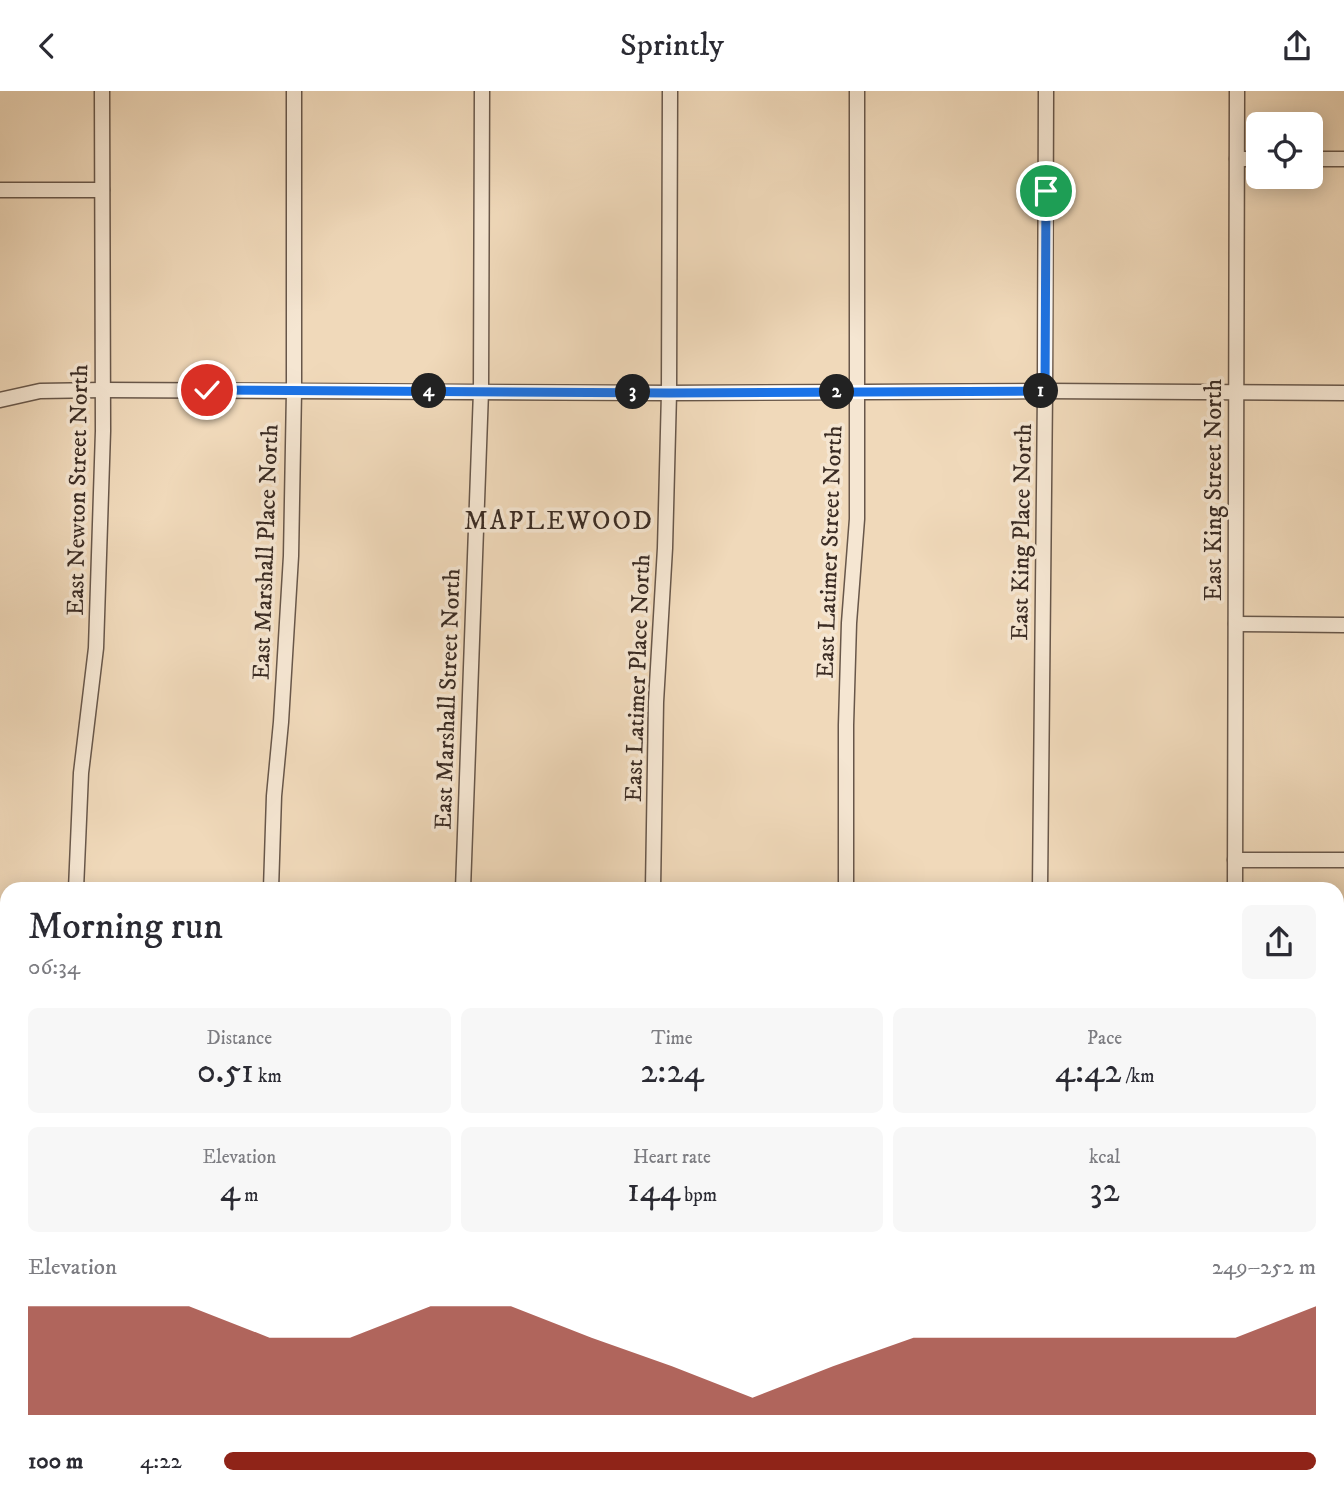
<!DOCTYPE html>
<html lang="en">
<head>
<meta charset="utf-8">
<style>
  :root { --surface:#fff; --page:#f7f7f7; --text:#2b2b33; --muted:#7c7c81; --accent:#8f2418 }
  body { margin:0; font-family:"IM FELL DW Pica",serif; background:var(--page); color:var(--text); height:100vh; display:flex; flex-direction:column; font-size:26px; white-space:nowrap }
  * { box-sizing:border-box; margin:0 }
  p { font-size:23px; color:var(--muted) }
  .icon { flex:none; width:38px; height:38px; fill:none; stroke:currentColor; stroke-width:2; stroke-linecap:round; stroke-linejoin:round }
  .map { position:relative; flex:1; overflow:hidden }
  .details { position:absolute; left:0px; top:791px; width:1344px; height:621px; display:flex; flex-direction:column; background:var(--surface); border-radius:21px 21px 0 0; box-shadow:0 4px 18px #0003 }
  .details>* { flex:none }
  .controls { position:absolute; left:1246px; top:21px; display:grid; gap:14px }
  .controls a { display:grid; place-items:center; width:77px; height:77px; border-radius:10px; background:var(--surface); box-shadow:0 4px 18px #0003; font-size:35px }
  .pin { position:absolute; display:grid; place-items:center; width:60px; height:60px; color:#fff; margin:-30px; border:4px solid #fff; border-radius:50%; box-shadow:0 2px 7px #0007 }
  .km { position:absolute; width:35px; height:35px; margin:-18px; border-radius:50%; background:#222; color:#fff; font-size:19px; line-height:35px; text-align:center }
  .round { display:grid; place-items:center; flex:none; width:74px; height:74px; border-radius:10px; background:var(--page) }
  .overview { display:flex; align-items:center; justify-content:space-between; height:119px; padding:0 28px }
  h1 { font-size:38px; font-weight:600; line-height:52px }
  .metrics { display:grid; grid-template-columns:repeat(3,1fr); gap:10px; height:119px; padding:7px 28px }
  .metrics div { display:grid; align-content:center; border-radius:10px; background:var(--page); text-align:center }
  .metrics b { font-size:35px; font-weight:600 }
  .metrics small { font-size:19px; font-weight:400 }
  .metrics p { font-size:19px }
  .chart { height:196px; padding:14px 28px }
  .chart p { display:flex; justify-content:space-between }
  .chart svg { width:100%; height:126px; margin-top:7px; fill:var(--accent); opacity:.7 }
  ul { padding:0 28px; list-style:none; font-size:23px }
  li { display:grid; grid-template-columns:112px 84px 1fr; align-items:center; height:52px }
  li i { height:18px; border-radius:9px; background:var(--accent) }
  header { display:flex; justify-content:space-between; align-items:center; height:91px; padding:0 28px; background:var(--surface); font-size:32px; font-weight:600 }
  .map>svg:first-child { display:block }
</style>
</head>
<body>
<header><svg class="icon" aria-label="back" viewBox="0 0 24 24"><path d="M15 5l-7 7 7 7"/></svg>Sprintly<svg class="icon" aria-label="share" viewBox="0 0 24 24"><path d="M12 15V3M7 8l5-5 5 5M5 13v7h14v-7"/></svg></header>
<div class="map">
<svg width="1344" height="1411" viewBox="0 0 1344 1411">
  <rect width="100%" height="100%" fill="#f0d9ba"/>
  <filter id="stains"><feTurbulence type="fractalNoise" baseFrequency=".00286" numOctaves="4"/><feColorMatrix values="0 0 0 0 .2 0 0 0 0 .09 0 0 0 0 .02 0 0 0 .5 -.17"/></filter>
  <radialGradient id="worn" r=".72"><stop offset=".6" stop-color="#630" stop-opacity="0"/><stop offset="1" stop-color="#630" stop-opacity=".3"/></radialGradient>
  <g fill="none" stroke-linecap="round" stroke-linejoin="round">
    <g stroke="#68574a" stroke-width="17">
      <g id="minor">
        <path d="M1237,68H1258"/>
        <path d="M1311,68H1344"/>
        <path d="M0,99H102"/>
        <path d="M0,309L40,300L103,299L669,302L1045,300L1344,302"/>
        <path d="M1236,533L1344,534"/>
        <path d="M1235,769H1344"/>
        <path d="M76,798L81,682L96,557L103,340L102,0"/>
        <path d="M271,798L274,705L281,631L291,465L294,300V0"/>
        <path d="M463,798L481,300L482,0"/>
        <path d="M653,798L656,611L665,457L669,302L670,0"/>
        <path d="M846,798V634L849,532L857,428V0"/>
        <path d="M1040,798L1045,300L1046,0"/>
        <path d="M1235,798L1237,0"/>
        <path d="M0,925H7"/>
        <path d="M1337,1008H1344"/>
        <path d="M0,1129H7"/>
        <path d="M1337,1198H1344"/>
        <path d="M1337,1353H1344"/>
        <path d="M0,1368H7"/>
        <path d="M56,1405V1411"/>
        <path d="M197,1405V1411"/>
        <path d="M748,1405V1411"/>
        <path d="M1008,1405V1411"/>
        <path d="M1120,1405V1411"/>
        <path d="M336,1411V1405"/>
        <path d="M474,1411V1405"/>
        <path d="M610,1411V1405"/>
        <path d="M878,1411L882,1405"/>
        <path d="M1246,1411V1405"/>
      </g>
    </g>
    <use href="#minor" stroke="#f5e6d2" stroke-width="14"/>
    <g stroke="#3b2c24" stroke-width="4.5" stroke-dasharray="12 12" stroke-linecap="butt">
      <path d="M0,1224H7"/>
      <path d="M1337,1306H1344"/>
    </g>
  </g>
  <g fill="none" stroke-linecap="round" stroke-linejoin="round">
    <g stroke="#fff" stroke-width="14">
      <path id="route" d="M207,299L669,302L1045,300L1046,100"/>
    </g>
    <use href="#route" stroke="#1a73e8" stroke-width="9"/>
  </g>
  <g text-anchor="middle" stroke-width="7" stroke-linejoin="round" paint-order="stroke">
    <g font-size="24" fill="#3b2c24" stroke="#f5e6d2">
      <text transform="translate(77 399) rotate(-89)" y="8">East Newton Street North</text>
      <text transform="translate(1213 399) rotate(-90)" y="8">East King Street North</text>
      <text transform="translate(1021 441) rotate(-89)" y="8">East King Place North</text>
      <text transform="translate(265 461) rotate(-88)" y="8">East Marshall Place North</text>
      <text transform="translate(829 461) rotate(-88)" y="8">East Latimer Street North</text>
      <text transform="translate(637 587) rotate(-88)" y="8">East Latimer Place North</text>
      <text transform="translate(447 608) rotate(-88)" y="8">East Marshall Street North</text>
    </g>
    <g font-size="26" letter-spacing="2" fill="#3b2c24" stroke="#f5e6d2">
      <text x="559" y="438">MAPLEWOOD</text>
    </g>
  </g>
  <rect width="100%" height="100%" filter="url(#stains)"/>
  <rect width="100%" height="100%" fill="url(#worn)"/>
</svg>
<div class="controls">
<a><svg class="icon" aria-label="locate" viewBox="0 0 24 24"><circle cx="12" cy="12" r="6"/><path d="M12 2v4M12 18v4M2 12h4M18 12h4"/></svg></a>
</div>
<div class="pin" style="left:1046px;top:100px;background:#1e9e55"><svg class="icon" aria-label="arrive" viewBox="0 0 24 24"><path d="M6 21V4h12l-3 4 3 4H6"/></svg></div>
<div class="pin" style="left:207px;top:299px;background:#d93025"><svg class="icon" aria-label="check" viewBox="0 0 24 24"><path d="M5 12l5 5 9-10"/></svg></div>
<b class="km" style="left:1041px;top:300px">1</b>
<b class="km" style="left:837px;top:301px">2</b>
<b class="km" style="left:633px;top:301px">3</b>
<b class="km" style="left:429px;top:300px">4</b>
<section class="details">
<div class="overview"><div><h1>Morning run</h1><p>06:34</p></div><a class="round"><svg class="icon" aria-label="share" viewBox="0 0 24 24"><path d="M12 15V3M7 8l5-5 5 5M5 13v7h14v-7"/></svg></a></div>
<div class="metrics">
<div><p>Distance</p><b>0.51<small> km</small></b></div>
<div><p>Time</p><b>2:24</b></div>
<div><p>Pace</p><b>4:42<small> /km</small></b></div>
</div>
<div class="metrics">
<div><p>Elevation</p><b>4<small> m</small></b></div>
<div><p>Heart rate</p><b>144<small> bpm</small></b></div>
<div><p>kcal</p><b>32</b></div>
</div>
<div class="chart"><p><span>Elevation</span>249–252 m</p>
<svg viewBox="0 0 160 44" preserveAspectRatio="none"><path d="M0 44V6L10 6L20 6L30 17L40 17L50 6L60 6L70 17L80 27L90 38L100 27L110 17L120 17L130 17L140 17L150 17L160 6V44z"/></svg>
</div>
<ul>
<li><b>100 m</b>4:22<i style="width:100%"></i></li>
</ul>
</section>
</div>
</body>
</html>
